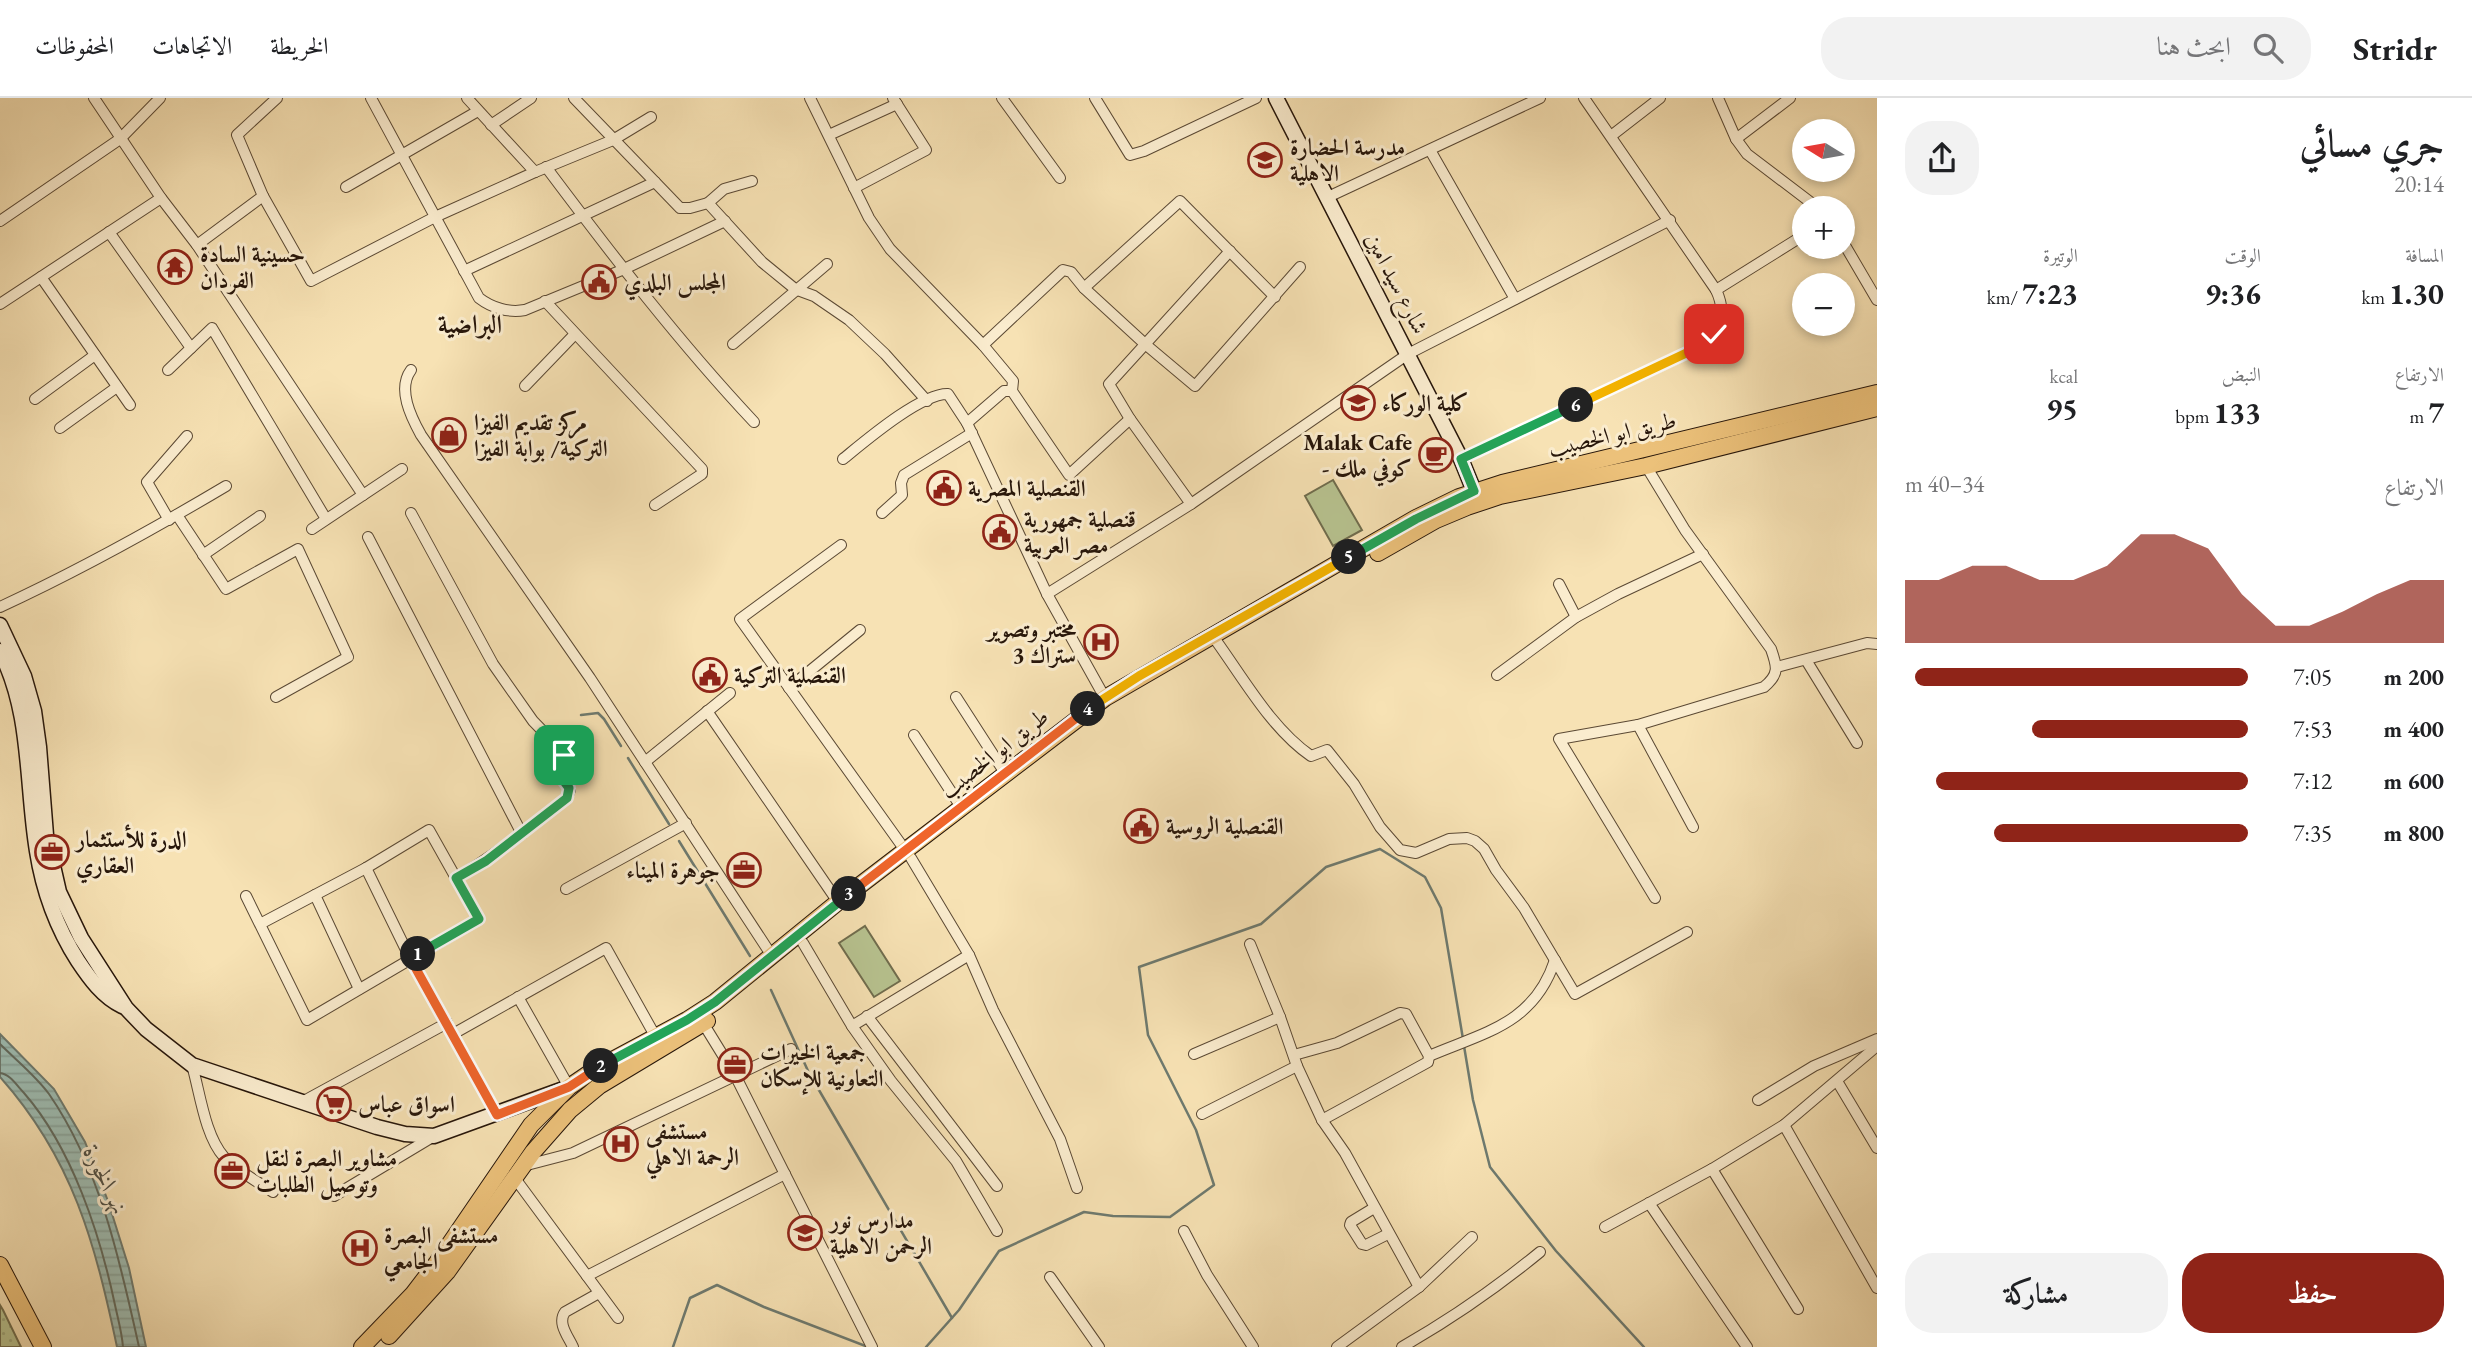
<!DOCTYPE html>
<html lang="ar">
<head>
<meta charset="utf-8">
<style>
  :root { --surface:#fff; --page:#f2f2f2; --text:#202124; --muted:#757577; --line:#e0e0e0; --accent:#8f2418 }
  body { margin:0; font-family:"EB Garamond",Amiri,serif; background:var(--page); color:var(--text); direction:rtl; height:100vh; display:flex; flex-direction:column; font-size:26px; white-space:nowrap }
  * { box-sizing:border-box; margin:0 }
  p { font-size:23px; color:var(--muted) }
  .icon { flex:none; width:38px; height:38px; fill:none; stroke:currentColor; stroke-width:2; stroke-linecap:round; stroke-linejoin:round }
  .map { position:relative; flex:1; overflow:hidden; direction:ltr }
  .sheet { display:flex; flex-direction:column; background:var(--surface); width:595px }
  .sheet>* { flex:none }
  .needle { width:46px; rotate:281deg }
  .tools { position:absolute; left:1792px; top:21px; display:grid; gap:14px }
  .tools a { display:grid; place-items:center; width:63px; height:63px; border-radius:50%; background:var(--surface); box-shadow:0 4px 10px #0003; font-size:35px }
  .pin { position:absolute; display:grid; place-items:center; width:60px; height:60px; color:#fff; margin:-30px; border-radius:14px; box-shadow:0 4px 10px #0006 }
  .km { position:absolute; width:35px; height:35px; margin:-18px; border-radius:50%; background:#222; color:#fff; font-size:19px; line-height:35px; text-align:center }
  .round { display:grid; place-items:center; flex:none; width:74px; height:74px; border-radius:28px; background:var(--page) }
  .summary { display:flex; align-items:center; justify-content:space-between; height:119px; padding:0 28px }
  h1 { font-size:38px; font-weight:700; line-height:52px }
  .metrics { display:grid; grid-template-columns:repeat(3,1fr); gap:10px; height:119px; padding:7px 28px }
  .metrics div { display:grid; align-content:center }
  .metrics b { font-size:30px; font-weight:700 }
  .metrics small { font-size:19px; font-weight:400 }
  .metrics p { font-size:19px }
  .chart { height:196px; padding:14px 28px }
  .chart p { display:flex; justify-content:space-between }
  .chart svg { width:100%; height:126px; margin-top:7px; fill:var(--accent); opacity:.7 }
  .action { display:flex; gap:14px; margin-top:auto; padding:14px 28px }
  .action a { flex:1; height:80px; border-radius:28px; background:var(--accent); color:#fff; font-size:28px; font-weight:700; line-height:80px; text-align:center }
  .action a+a { background:var(--page); color:var(--text) }
  ul { padding:0 28px; list-style:none; font-size:23px }
  li { display:grid; grid-template-columns:112px 84px 1fr; align-items:center; height:52px }
  li i { height:18px; border-radius:9px; background:var(--accent) }
  header { display:flex; align-items:center; gap:42px; box-sizing:border-box; height:98px; padding:0 35px; background:var(--surface); border-bottom:2px solid var(--line) }
  header strong { font-size:33px }
  nav { display:flex; gap:38px; margin-inline-start:auto; font-size:24px }
  .search { width:490px; height:63px; background:var(--page); display:flex; align-items:center; gap:18px; box-sizing:border-box; padding:0 24px; border-radius:28px; color:var(--muted); font-size:26px }
  main { display:flex; flex:1; min-height:0 }
  .map>svg:first-child { display:block }
</style>
</head>
<body>
<header>
<strong>Stridr</strong>
<div class="search"><svg class="icon" aria-label="search" viewBox="0 0 24 24"><circle cx="10" cy="10" r="6"/><path d="M15 15l6 6"/></svg>ابحث هنا</div>
<nav><a>الخريطة</a><a>الاتجاهات</a><a>المحفوظات</a></nav>
</header>
<main>
<section class="sheet">
<div class="summary"><div><h1>جري مسائي</h1><p>20:14</p></div><a class="round"><svg class="icon" aria-label="share" viewBox="0 0 24 24"><path d="M12 15V3M7 8l5-5 5 5M5 13v7h14v-7"/></svg></a></div>
<div class="metrics">
<div><p>المسافة</p><b>1.30<small> km</small></b></div>
<div><p>الوقت</p><b>9:36</b></div>
<div><p>الوتيرة</p><b>7:23<small> /km</small></b></div>
</div>
<div class="metrics">
<div><p>الارتفاع</p><b>7<small> m</small></b></div>
<div><p>النبض</p><b>133<small> bpm</small></b></div>
<div><p>kcal</p><b>95</b></div>
</div>
<div class="chart"><p><span>الارتفاع</span>34–40 m</p>
<svg viewBox="0 0 160 44" preserveAspectRatio="none"><path d="M0 44V22L10 22L20 17L30 17L40 22L50 22L60 17L70 6L80 6L90 11L100 27L110 38L120 38L130 33L140 27L150 22L160 22V44z"/></svg>
</div>
<ul>
<li><b>200 m</b>7:05<i style="width:97%"></i></li>
<li><b>400 m</b>7:53<i style="width:63%"></i></li>
<li><b>600 m</b>7:12<i style="width:91%"></i></li>
<li><b>800 m</b>7:35<i style="width:74%"></i></li>
</ul>
<div class="action"><a>حفظ</a><a>مشاركة</a></div>
</section>
<div class="map">
<svg width="1877" height="1249" viewBox="0 0 1877 1249">
  <defs>
    <pattern id="green-dots" width="8" height="8" patternUnits="userSpaceOnUse" patternTransform="scale(1.75)"><rect width="8" height="8" fill="#b8c491"/><path d="M2 2h.1M6 6h.1" fill="none" stroke="#9ea87c" stroke-width="1.8" stroke-linecap="round"/></pattern>
    <pattern id="water-rules" width="6" height="5" patternUnits="userSpaceOnUse" patternTransform="scale(1.75)"><rect width="6" height="5" fill="#9ebdb3"/><path d="M0 2.5h6" fill="none" stroke="#88a299"/></pattern>
  </defs>
  <rect width="100%" height="100%" fill="#f7e2b4"/>
  <filter id="stains"><feTurbulence type="fractalNoise" baseFrequency=".00286" numOctaves="4"/><feColorMatrix values="0 0 0 0 .2 0 0 0 0 .09 0 0 0 0 .02 0 0 0 .5 -.17"/></filter>
  <radialGradient id="worn" r=".72"><stop offset=".6" stop-color="#630" stop-opacity="0"/><stop offset="1" stop-color="#630" stop-opacity=".3"/></radialGradient>
  <path fill="url(#green-dots)" stroke="#706d4e" stroke-width="2" d="M0,1207L3,1212L21,1249H0Z"/>
  <g fill="#b8c491" stroke="#706d4e" stroke-width="2">
    <path d="M1333,382L1362,432L1333,448L1305,398Z"/>
    <path d="M865,828L900,883L874,899L839,845Z"/>
  </g>
  <path fill="url(#water-rules)" stroke="#6e7a6f" stroke-width="2" d="M0,936L54,991L85,1044L108,1103L129,1170L146,1249H117C95,1145 73,1061 0,979Z"/>
  <g fill="none" stroke-linecap="round" stroke-linejoin="round">
    <g stroke="#626a5e" stroke-width="2">
      <path d="M0,946C16,962 36,978 49,996C100,1070 120,1163 139,1249"/>
      <path d="M0,975C10,976 17,988 24,995C72,1050 100,1136 115,1207C118,1221 122,1235 123,1249"/>
    </g>
    <g stroke="#6e7a6f" stroke-width="2.5">
      <path d="M581,617L598,615L604,621L621,648"/>
      <path d="M628,660L669,726"/>
      <path d="M679,743L750,858"/>
      <path d="M771,892L809,975L952,1220"/>
      <path d="M1464,948L1473,1002L1490,1069L1556,1153L1644,1249"/>
      <path d="M673,1249L690,1200L717,1187L764,1209L868,1249"/>
      <path d="M926,1249L959,1212L999,1153L1084,1114L1113,1118L1170,1119L1214,1087L1196,1032L1148,937L1139,869L1261,826L1326,769L1380,751L1425,779L1441,810L1463,941"/>
    </g>
    <g stroke="#5b4934" stroke-width="12">
      <g id="street">
        <path d="M94,0L161,100L197,147L363,397"/>
        <path d="M277,0L237,37L263,98L311,183L435,119L535,74L613,42L651,19"/>
        <path d="M371,0L479,200C492,210 509,215 525,212L622,172L725,123"/>
        <path d="M467,0L535,74"/>
        <path d="M574,0L680,110H690L708,105L762,164L795,191L814,198L849,222L885,256L927,303"/>
        <path d="M810,0L869,120L890,151L983,247L1013,283L1012,293L1069,377L1130,321"/>
        <path d="M1002,0L1060,80"/>
        <path d="M1095,0L1130,57L1144,53L1256,0"/>
        <path d="M1718,0L1736,41L1747,56L1818,110"/>
        <path d="M491,27L531,0"/>
        <path d="M829,37L897,6"/>
        <path d="M1611,38L1660,0"/>
        <path d="M1736,41L1790,0"/>
        <path d="M1430,52L1515,201"/>
        <path d="M546,69C612,157 679,244 754,324"/>
        <path d="M346,89L478,13"/>
        <path d="M854,90L926,52L893,0"/>
        <path d="M1328,99L1540,0"/>
        <path d="M708,105L724,91L752,83"/>
        <path d="M0,123L120,41L160,0"/>
        <path d="M109,134L191,250"/>
        <path d="M1843,144L1877,202"/>
        <path d="M197,147L263,98"/>
        <path d="M464,173L655,84"/>
        <path d="M41,179L130,307"/>
        <path d="M1084,190L1180,103L1275,199"/>
        <path d="M1716,192L1804,137"/>
        <path d="M545,203L702,371V376L655,407"/>
        <path d="M0,206L161,100"/>
        <path d="M733,246L827,166"/>
        <path d="M983,247L1063,172L1071,174L1084,190L1145,246L1195,288L1300,169"/>
        <path d="M168,272L212,230L326,421"/>
        <path d="M411,272C397,291 411,319 421,337L590,580L772,858"/>
        <path d="M525,288L575,236"/>
        <path d="M35,301L95,257"/>
        <path d="M967,325L1004,293H1012"/>
        <path d="M60,330L117,289"/>
        <path d="M843,361C864,344 921,295 948,296L967,325L1047,496L1105,600"/>
        <path d="M1461,361L1683,257C1711,242 1732,226 1716,192L1584,0"/>
        <path d="M1646,368L1685,432L1771,551C1777,568 1780,576 1764,589L1638,627L1559,641L1655,800"/>
        <path d="M1191,406L1130,321L1109,286L1230,153"/>
        <path d="M411,415L493,566L533,623L563,654L564,661L558,675L570,692L567,700C531,728 496,757 456,780"/>
        <path d="M882,415L902,397L901,385L904,377L972,335"/>
        <path d="M177,417L226,491L298,451L348,559L276,599"/>
        <path d="M169,422L147,384L187,338"/>
        <path d="M312,431L402,371"/>
        <path d="M368,439L522,736"/>
        <path d="M841,447L740,521L905,752"/>
        <path d="M203,457L260,418"/>
        <path d="M1559,486L1576,519"/>
        <path d="M1047,496L1191,406L1408,256L1670,122"/>
        <path d="M0,509C78,473 152,432 226,388"/>
        <path d="M1217,544C1245,583 1272,631 1311,658L1327,652L1354,686L1380,729L1400,752L1416,755L1449,741L1467,740L1475,743L1484,751L1496,772L1524,810L1575,896L1687,834"/>
        <path d="M1806,562L1857,645"/>
        <path d="M1777,569L1867,545L1877,546"/>
        <path d="M1497,577L1576,519L1618,496L1703,456"/>
        <path d="M789,590L860,532"/>
        <path d="M956,599L1005,675"/>
        <path d="M707,613L838,804"/>
        <path d="M1638,627L1693,729"/>
        <path d="M914,637L961,709"/>
        <path d="M645,664L730,595"/>
        <path d="M911,760L969,857L993,912L1060,1041L1077,1090"/>
        <path d="M366,770L410,860L497,1017"/>
        <path d="M566,791L686,725"/>
        <path d="M315,797L359,891"/>
        <path d="M246,798L307,922L479,821L429,732L366,770L260,826"/>
        <path d="M803,845L852,928L891,983L956,1063L997,1133"/>
        <path d="M1250,846L1280,919L1297,968L1322,1022L1345,1055L1419,1189"/>
        <path d="M518,899L569,989"/>
        <path d="M867,918L997,1088"/>
        <path d="M703,925L735,977L872,1249"/>
        <path d="M852,928L969,857"/>
        <path d="M453,936L606,850L658,943"/>
        <path d="M1194,956L1280,919"/>
        <path d="M1294,957L1337,945L1400,915L1406,916L1429,958L1428,964L1322,1022"/>
        <path d="M1429,958C1485,934 1534,926 1555,862"/>
        <path d="M192,967C200,995 205,1038 224,1059C237,1073 257,1083 273,1094"/>
        <path d="M1837,983L1877,1050"/>
        <path d="M1758,1002L1814,968L1877,941"/>
        <path d="M304,1003L447,925"/>
        <path d="M1202,1016L1297,968"/>
        <path d="M1784,1027L1877,1190"/>
        <path d="M523,1068L573,1055L791,951"/>
        <path d="M1712,1071L1798,1211"/>
        <path d="M514,1079L618,1220"/>
        <path d="M334,1098L434,1038"/>
        <path d="M1649,1105L1747,1249"/>
        <path d="M1374,1110L1351,1124L1350,1127L1362,1146L1366,1147L1388,1136"/>
        <path d="M1605,1129L1712,1071L1784,1027L1877,948"/>
        <path d="M1184,1133L1207,1177L1253,1249"/>
        <path d="M587,1178L785,1076"/>
        <path d="M1050,1179L1099,1249"/>
        <path d="M573,1249C568,1238 557,1225 565,1214L599,1195"/>
        <path d="M1337,1249L1419,1189L1472,1139"/>
        <path d="M1402,1249C1451,1221 1496,1190 1540,1154"/>
      </g>
    </g>
    <g stroke="#27160a" stroke-width="17">
      <g id="secondary">
        <path d="M1276,0L1461,361L1474,393"/>
        <path d="M0,527L24,578L34,613L39,649L46,737L59,794L81,840L126,910L146,931L192,967L377,1029L405,1036L434,1038L569,989"/>
        <path d="M0,553C32,614 26,687 37,753C43,792 57,830 78,863C90,881 103,899 122,908"/>
      </g>
    </g>
    <g stroke="#27160a" stroke-width="18">
      <g id="primary">
        <path d="M1378,455L1436,422L1467,409L1500,398L1646,368L1877,310"/>
        <path d="M0,1167L43,1249"/>
        <path d="M389,1238L447,1174L533,1054L570,1012L599,988L707,923"/>
        <path d="M362,1249L413,1196L436,1166L531,1027L569,989L594,972L687,922L715,904L838,804L1105,600L1416,420L1459,399L1502,385L1877,295"/>
      </g>
    </g>
    <use href="#street" stroke="#faecce" stroke-width="10"/>
    <use href="#secondary" stroke="#faecce" stroke-width="14"/>
    <use href="#primary" stroke="#ecc17a" stroke-width="16"/>
  </g>
  <g fill="none" stroke-linecap="round" stroke-linejoin="round">
    <g stroke="#fff" stroke-width="14">
      <path id="split-1" d="M418,856L479,821L456,780L486,763L567,700L569,690L558,675L564,657"/>
    </g>
    <g stroke="#fff" stroke-width="14">
      <path id="split-2" d="M418,856L410,860L497,1017L569,989L601,968"/>
    </g>
    <g stroke="#fff" stroke-width="14">
      <path id="split-3" d="M601,968L687,922L715,904L849,796"/>
    </g>
    <g stroke="#fff" stroke-width="14">
      <path id="split-4" d="M849,796L1088,611"/>
    </g>
    <g stroke="#fff" stroke-width="14">
      <path id="split-5" d="M1088,611L1139,578L1349,459"/>
    </g>
    <g stroke="#fff" stroke-width="14">
      <path id="split-6" d="M1349,459L1416,421L1474,393L1461,361L1576,307"/>
    </g>
    <g stroke="#fff" stroke-width="14">
      <path id="split-7" d="M1576,307L1697,250L1714,236"/>
    </g>
    <use href="#split-1" stroke="#22a559" stroke-width="9"/>
    <use href="#split-2" stroke="#f0652b" stroke-width="9"/>
    <use href="#split-3" stroke="#22a559" stroke-width="9"/>
    <use href="#split-4" stroke="#f0652b" stroke-width="9"/>
    <use href="#split-5" stroke="#f5b400" stroke-width="9"/>
    <use href="#split-6" stroke="#22a559" stroke-width="9"/>
    <use href="#split-7" stroke="#f5b400" stroke-width="9"/>
  </g>
  <defs>
    <g id="school-ring" transform="scale(1.75)"><circle r="9.5" fill="#faecce" stroke="#8f2418" stroke-width="1.5"/><path d="M0-5L7-2L0 1L-7-2ZM-4 1L0 2.5L4 1V4Q0 6-4 4Z" fill="#8f2418"/></g>
    <g id="temple-ring" transform="scale(1.75)"><circle r="9.5" fill="#faecce" stroke="#8f2418" stroke-width="1.5"/><path d="M0-6L5-2H3V0L6.5 2.5H4V6H1.5V3h-3V6H-4V2.5H-6.5L-3 0V-2H-5Z" fill="#8f2418"/></g>
    <g id="civic-ring" transform="scale(1.75)"><circle r="9.5" fill="#faecce" stroke="#8f2418" stroke-width="1.5"/><path d="M-.6-6.5H3V-4.5H.6V-3L4-1V1h2V6H-6V1h2V-1L-.6-3ZM-1.2 2.5V6h2.4V2.5Z" fill="#8f2418"/></g>
    <g id="university-ring" transform="scale(1.75)"><circle r="9.5" fill="#faecce" stroke="#8f2418" stroke-width="1.5"/><path d="M0-5L7-2L0 1L-7-2ZM-4 1L0 2.5L4 1V4Q0 6-4 4Z" fill="#8f2418"/></g>
    <g id="shop-ring" transform="scale(1.75)"><circle r="9.5" fill="#faecce" stroke="#8f2418" stroke-width="1.5"/><path d="M-5-2.5h2.3a2.7 3.5 0 0 1 5.4 0H5L5.5 6h-11ZM-1.5-2.5h3a1.5 2.3 0 0 0-3 0Z" fill="#8f2418"/></g>
    <g id="cafe-ring" transform="scale(1.75)"><circle r="9.5" fill="#faecce" stroke="#8f2418" stroke-width="1.5"/><path d="M-5.5-4.5H6V0H3Q3 3.5 0 3.5H-2.5Q-5.5 3.5-5.5 0ZM3-3.2v2h1.7v-2ZM-6 4.5H4V6H-6Z" fill="#8f2418"/></g>
    <g id="hospital-ring" transform="scale(1.75)"><circle r="9.5" fill="#faecce" stroke="#8f2418" stroke-width="1.5"/><path d="M-5-5h3v3.5h4V-5h3V5h-3V1.5h-4V5h-3Z" fill="#8f2418"/></g>
    <g id="office-ring" transform="scale(1.75)"><circle r="9.5" fill="#faecce" stroke="#8f2418" stroke-width="1.5"/><path d="M-6-3h4V-5.5h4V-3h4V5H-6ZM-1-4.5V-3h2v-1.5ZM-6 0V1H6V0Z" fill="#8f2418"/></g>
    <g id="supermarket-ring" transform="scale(1.75)"><circle r="9.5" fill="#faecce" stroke="#8f2418" stroke-width="1.5"/><path d="M-6-5.5h2.5l.6 2H6L4.5 2H-2.5L-4.4-4H-6ZM-1.5 3.2a1.3 1.3 0 1 0 .1 0ZM3 3.2a1.3 1.3 0 1 0 .1 0Z" fill="#8f2418"/></g>
  </defs>
  <g fill-rule="evenodd">
    <use href="#school-ring" x="1265" y="62"/>
    <use href="#temple-ring" x="175" y="169"/>
    <use href="#civic-ring" x="599" y="184"/>
    <use href="#university-ring" x="1358" y="305"/>
    <use href="#shop-ring" x="449" y="337"/>
    <use href="#cafe-ring" x="1436" y="357"/>
    <use href="#civic-ring" x="944" y="390"/>
    <use href="#civic-ring" x="1000" y="434"/>
    <use href="#hospital-ring" x="1101" y="544"/>
    <use href="#civic-ring" x="710" y="577"/>
    <use href="#civic-ring" x="1141" y="728"/>
    <use href="#office-ring" x="52" y="754"/>
    <use href="#office-ring" x="744" y="772"/>
    <use href="#office-ring" x="735" y="967"/>
    <use href="#supermarket-ring" x="334" y="1006"/>
    <use href="#hospital-ring" x="621" y="1046"/>
    <use href="#office-ring" x="232" y="1073"/>
    <use href="#school-ring" x="805" y="1135"/>
    <use href="#hospital-ring" x="360" y="1150"/>
  </g>
  <g text-anchor="middle" stroke-width="6" stroke-linejoin="round" paint-order="stroke">
    <g font-size="23" font-weight="bold" fill="#27160a" stroke="#faecce" text-anchor="start">
      <text x="1290" y="57">مدرسة الحضارة<tspan x="1290" dy="26">الاهلية</tspan></text>
      <text x="200" y="164">حسينية السادة<tspan x="200" dy="26">الفردان</tspan></text>
      <text x="624" y="192">المجلس البلدي</text>
      <text x="1382" y="313">كلية الوركاء</text>
      <text x="474" y="332">مركز تقديم الفيزا<tspan x="474" dy="26">التركية/ بوابة الفيزا</tspan></text>
      <text x="1412" y="352" text-anchor="end">Malak Cafe<tspan x="1412" dy="26">- كوفي ملك</tspan></text>
      <text x="968" y="398">القنصلية المصرية</text>
      <text x="1024" y="429">قنصلية جمهورية<tspan x="1024" dy="26">مصر العربية</tspan></text>
      <text x="1076" y="539" text-anchor="end">مختبر وتصوير<tspan x="1076" dy="26">ستراك 3</tspan></text>
      <text x="734" y="585">القنصلية التركية</text>
      <text x="1166" y="736">القنصلية الروسية</text>
      <text x="76" y="749">الدرة للأستثمار<tspan x="76" dy="26">العقاري</tspan></text>
      <text x="720" y="780" text-anchor="end">جوهرة الميناء</text>
      <text x="760" y="962">جمعية الخيرات<tspan x="760" dy="26">التعاونية للإسكان</tspan></text>
      <text x="358" y="1014">اسواق عباس</text>
      <text x="646" y="1041">مستشفى<tspan x="646" dy="26">الرحمة الاهلي</tspan></text>
      <text x="256" y="1068">مشاوير البصرة لنقل<tspan x="256" dy="26">وتوصيل الطلبات</tspan></text>
      <text x="830" y="1130">مدارس نور<tspan x="830" dy="26">الرحمن الاهلية</tspan></text>
      <text x="384" y="1145">مستشفى البصرة<tspan x="384" dy="26">الجامعي</tspan></text>
    </g>
    <g font-size="23" fill="#27160a" stroke="#faecce">
      <text transform="translate(1397 185) rotate(63)" y="8">شارع سيد امين</text>
      <text transform="translate(1612 336) rotate(-13)" y="8">طريق ابو الخصيب</text>
      <text transform="translate(994 655) rotate(-38)" y="8">طريق ابو الخصيب</text>
    </g>
    <g font-size="24" font-style="italic" fill="#515045" stroke="#faecce">
      <text transform="translate(106 1082) rotate(64)" y="8">نهر الخورة</text>
    </g>
    <g font-size="26" font-weight="bold" fill="#27160a" stroke="#faecce">
      <text x="470" y="235">البراضية</text>
    </g>
  </g>
  <rect width="100%" height="100%" filter="url(#stains)"/>
  <rect width="100%" height="100%" fill="url(#worn)"/>
</svg>
<div class="tools">
<a><svg class="needle" viewBox="-14 -14 28 28"><path d="M0-13l5 13h-10z" fill="#e53935"/><path d="M0 13l5-13h-10z" fill="#757577"/></svg></a>
<a>+</a>
<a>−</a>
</div>
<div class="pin" style="left:564px;top:657px;background:#1e9e55"><svg class="icon" aria-label="arrive" viewBox="0 0 24 24"><path d="M6 21V4h12l-3 4 3 4H6"/></svg></div>
<div class="pin" style="left:1714px;top:236px;background:#d93025"><svg class="icon" aria-label="check" viewBox="0 0 24 24"><path d="M5 12l5 5 9-10"/></svg></div>
<b class="km" style="left:418px;top:856px">1</b>
<b class="km" style="left:601px;top:968px">2</b>
<b class="km" style="left:849px;top:796px">3</b>
<b class="km" style="left:1088px;top:611px">4</b>
<b class="km" style="left:1349px;top:459px">5</b>
<b class="km" style="left:1576px;top:307px">6</b>
</div>
</main>
</body>
</html>
